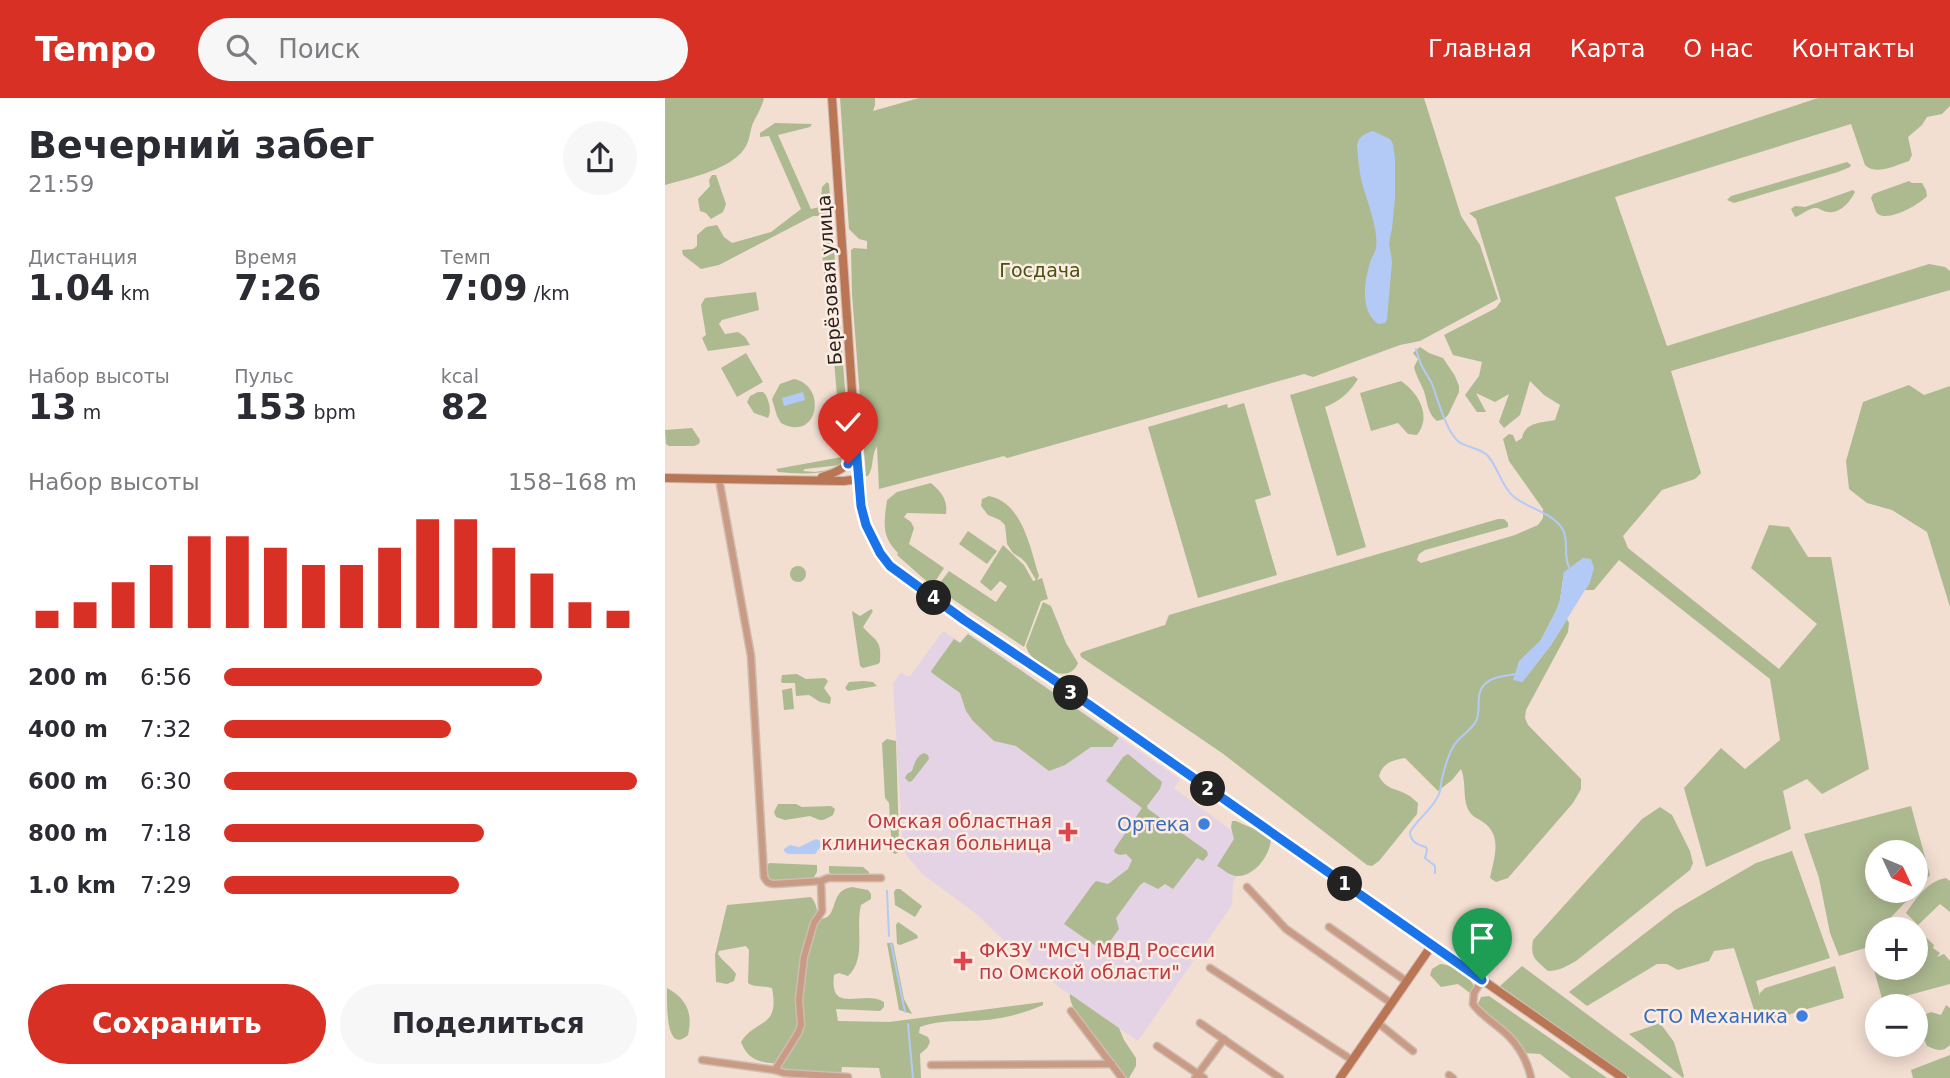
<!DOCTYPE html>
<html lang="ru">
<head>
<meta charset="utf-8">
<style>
  :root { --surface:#fff; --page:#f7f7f7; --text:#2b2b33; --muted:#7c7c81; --accent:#d93025 }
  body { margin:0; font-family:"DejaVu Sans",sans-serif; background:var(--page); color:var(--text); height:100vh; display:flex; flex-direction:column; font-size:26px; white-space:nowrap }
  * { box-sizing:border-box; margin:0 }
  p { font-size:23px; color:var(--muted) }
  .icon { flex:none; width:38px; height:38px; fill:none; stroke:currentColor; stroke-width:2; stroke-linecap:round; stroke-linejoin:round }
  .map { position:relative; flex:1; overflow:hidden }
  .panel { display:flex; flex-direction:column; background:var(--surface); width:665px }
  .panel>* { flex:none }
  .needle { width:46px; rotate:134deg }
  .fabs { position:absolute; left:1200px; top:742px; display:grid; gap:14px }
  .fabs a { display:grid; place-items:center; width:63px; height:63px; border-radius:50%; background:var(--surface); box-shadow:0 4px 18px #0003; font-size:35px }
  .pin { position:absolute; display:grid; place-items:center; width:60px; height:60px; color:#fff; margin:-72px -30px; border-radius:50% 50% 50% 0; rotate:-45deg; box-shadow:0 0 7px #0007 }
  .pin .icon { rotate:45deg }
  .km { position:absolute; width:35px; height:35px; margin:-18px; border-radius:50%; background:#222; color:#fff; font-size:19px; line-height:35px; text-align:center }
  .round { display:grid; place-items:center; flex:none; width:74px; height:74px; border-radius:37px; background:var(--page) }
  .overview { display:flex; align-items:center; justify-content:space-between; height:119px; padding:0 28px }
  h1 { font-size:38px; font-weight:600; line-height:52px }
  .stats { display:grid; grid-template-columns:repeat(3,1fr); gap:10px; height:119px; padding:7px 28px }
  .stats div { display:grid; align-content:center }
  .stats b { font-size:35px; font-weight:600 }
  .stats small { font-size:19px; font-weight:400 }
  .stats p { font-size:19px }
  .chart { height:196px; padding:14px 28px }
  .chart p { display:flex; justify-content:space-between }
  .chart svg { width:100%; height:126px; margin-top:7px; stroke:var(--accent); stroke-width:6 }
  .primary-button { display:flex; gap:14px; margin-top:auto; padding:14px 28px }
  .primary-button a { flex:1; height:80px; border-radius:42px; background:var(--accent); color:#fff; font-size:28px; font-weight:600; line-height:80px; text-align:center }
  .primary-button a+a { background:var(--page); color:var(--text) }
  ul { padding:0 28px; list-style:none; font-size:23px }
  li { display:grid; grid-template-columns:112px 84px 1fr; align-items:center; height:52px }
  li i { height:18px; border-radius:9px; background:var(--accent) }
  header { display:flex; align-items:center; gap:42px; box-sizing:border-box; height:98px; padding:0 35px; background:var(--accent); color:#fff }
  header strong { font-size:33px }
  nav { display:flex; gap:38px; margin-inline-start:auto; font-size:24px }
  .search { width:490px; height:63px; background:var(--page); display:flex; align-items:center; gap:18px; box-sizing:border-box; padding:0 24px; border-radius:38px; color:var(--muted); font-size:26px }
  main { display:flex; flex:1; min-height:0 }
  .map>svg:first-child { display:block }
</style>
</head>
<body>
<header>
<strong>Tempo</strong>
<div class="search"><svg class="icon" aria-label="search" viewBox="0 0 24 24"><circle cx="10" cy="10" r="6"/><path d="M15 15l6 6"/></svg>Поиск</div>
<nav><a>Главная</a><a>Карта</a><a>О нас</a><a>Контакты</a></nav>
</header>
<main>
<section class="panel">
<div class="overview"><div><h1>Вечерний забег</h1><p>21:59</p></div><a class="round"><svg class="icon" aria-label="share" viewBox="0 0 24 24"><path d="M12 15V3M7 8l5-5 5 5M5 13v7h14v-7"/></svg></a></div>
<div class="stats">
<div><p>Дистанция</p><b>1.04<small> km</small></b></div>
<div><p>Время</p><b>7:26</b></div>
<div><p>Темп</p><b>7:09<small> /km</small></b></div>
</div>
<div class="stats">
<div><p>Набор высоты</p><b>13<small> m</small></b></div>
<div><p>Пульс</p><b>153<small> bpm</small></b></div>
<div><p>kcal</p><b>82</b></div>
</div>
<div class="chart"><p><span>Набор высоты</span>158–168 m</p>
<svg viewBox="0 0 160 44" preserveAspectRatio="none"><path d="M5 44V38M15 44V35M25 44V28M35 44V22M45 44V12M55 44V12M65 44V16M75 44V22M85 44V22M95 44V16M105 44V6M115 44V6M125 44V16M135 44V25M145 44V35M155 44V38"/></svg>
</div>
<ul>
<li><b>200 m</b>6:56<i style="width:77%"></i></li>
<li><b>400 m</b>7:32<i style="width:55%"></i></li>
<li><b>600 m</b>6:30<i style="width:100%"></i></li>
<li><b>800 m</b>7:18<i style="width:63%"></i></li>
<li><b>1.0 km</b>7:29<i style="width:57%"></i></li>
</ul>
<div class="primary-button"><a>Сохранить</a><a>Поделиться</a></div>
</section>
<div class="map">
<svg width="1285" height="980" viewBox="0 0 1285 980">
  <rect width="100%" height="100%" fill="#f3ded2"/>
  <path fill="#e4d3e4" d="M278,533L295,544L303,535L515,681L509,690L593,752L575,773L568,784L567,807L473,943L394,889L350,853L310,815L256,775L238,752L228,585L236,574L241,578H245Z"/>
  <g fill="#adba90" fill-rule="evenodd">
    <path d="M0,0H99C97,9 92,17 88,25C85,32 85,40 82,46C71,71 24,80 0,87Z"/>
    <path d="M175,0H210V7L208,13L254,0H759L796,118L815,147L833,201L755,243L735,247L648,279L639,276L342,360L339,358L214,391L212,348C206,358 209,370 203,378H201L187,196L186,152L189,150L202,151V143L194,141L184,131Z"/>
    <path d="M1153,0H1285V8L1277,16L1262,19L1257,27L1243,39L1247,57L1244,63C1231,67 1211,78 1200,67L1186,26L950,99L1002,248L1264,166L1280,169L1285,173V192L1006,273L1036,375L1030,381L997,392L958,438L963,450L1114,571L1152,526L1086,470L1104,427L1124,429L1143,459H1166L1204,671L1157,696L1142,681L1118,693L1126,731L1041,769L1019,690L1056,650L1080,671L1115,642L1105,581L954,462L929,492H920L925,484L899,475L895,502L891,513L876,542L867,552L857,584L886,547L902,521L904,525L903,534L861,612L860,620L863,627L916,681V691L908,705L843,780L831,784L825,780C829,760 838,738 818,724C811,719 806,719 802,709C798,697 801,683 796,671L787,682L773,693L740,660C727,662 718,665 714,678C721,692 731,690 743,697C747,699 749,702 753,705L752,716L714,763L707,768L702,767L557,655L416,559L415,556L417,554L500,527L504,517L833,421H839L843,425V429L760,452L754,456L752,462L756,465L850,437L873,427L878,420V411L844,363L838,341L844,336L848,337L851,344L857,340C860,324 876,325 890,322L895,307L879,297L865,283L855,317L839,330L834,324L844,296L830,304L811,295L821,314H812L800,297L814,278L817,264L788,257L779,237L831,210L836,203L811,121L804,115Z"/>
    <path d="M110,25L147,26L145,29L113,37L146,111L155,109L157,89L162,84L164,86L185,355L181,366L179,345L176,346L167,238L158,165L155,118H148L54,167L36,171L18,157L17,152L28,151L32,148V137L41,129L52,127L59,139L67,145L106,134L136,111L104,38L95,39V35Z"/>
    <path d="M1182,64L1186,67L1185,69L1173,74L1069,105L1062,102L1066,98Z"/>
    <path d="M47,77H51L61,106L58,114L46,121L41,115L35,113L33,101L45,88L44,82Z"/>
    <path d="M1244,83L1247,85H1257L1261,92L1262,98C1255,106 1224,124 1213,116C1210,114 1208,104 1206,100L1208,96Z"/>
    <path d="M1188,92L1190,94C1185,104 1175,116 1163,114C1159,114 1156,111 1152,110C1144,109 1137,117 1130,119L1126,111L1130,108L1140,109Z"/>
    <path d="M91,194L94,212L57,222L54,226L60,236L73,234L80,239L85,247L43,253L37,240L41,237L36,207L40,200Z"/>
    <path d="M755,249L764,255L778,260L790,278L794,288V294L783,317L779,321L772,323C761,314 763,302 758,291C755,283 751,278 749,269L753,261L748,255Z"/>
    <path d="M81,255L98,284L72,299L56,270Z"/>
    <path d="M689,278L693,281C684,295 675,303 660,309L701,449L672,458L625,297Z"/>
    <path d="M129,281C163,288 153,345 116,325L112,318L107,301L115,286Z"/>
    <path d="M736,283C754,295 767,319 752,337L743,336L733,325L706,333L695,295Z"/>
    <path d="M1244,287L1259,297L1285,288V509L1262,434L1227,412L1202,405L1184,391L1181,363L1198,304Z"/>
    <path d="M93,294H98C104,299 107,314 103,320L89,315L82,304L85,298Z"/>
    <path d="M579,305L606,397L590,402L612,477L533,500L483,329L562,306L563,310Z"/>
    <path d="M27,330L35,342L34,346L29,348H4L1,346L0,332Z"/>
    <path d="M177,359L176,367L140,371L138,373L150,374L175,370C154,377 134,376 113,374L111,371Z"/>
    <path d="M266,385C276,394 283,401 281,416L242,415L239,419L246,424L249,430L244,446L279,470L267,488L232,457L233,455C216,438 219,425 222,402L232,394Z"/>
    <path d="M324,398C358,405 365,450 374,478L372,482L377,480L383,501L376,503L359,549L271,490L284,473L331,504L342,488L335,483L326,493L315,484L338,447L359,467L368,483L371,482L361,465L356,460L348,455L342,446L340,427L335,422L323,417L316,408L317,401Z"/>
    <path d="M303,433L332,453L322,466L294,446Z"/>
    <circle cx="133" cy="476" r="8"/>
    <path d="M378,504L386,508L401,545L413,565C403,590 365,566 361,548Z"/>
    <path d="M206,511L208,513L198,529C210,543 217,541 215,564L213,566L198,570L195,568L187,513L195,518Z"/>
    <path d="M303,536L454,640L447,649H426L400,667L384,673L351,648L329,643L308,623L301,613L295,595L267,575L266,573L289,541L295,545Z"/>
    <path d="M132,576L141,581L160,580L163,583L159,590L166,600L165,606L155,604L144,597L131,598L130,585H118L116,584L117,577Z"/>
    <path d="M199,583L208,584L212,588L183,593L180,590L184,584Z"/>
    <path d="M127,590L129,611L119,612L117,592Z"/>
    <path d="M222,641L231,643L234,744L238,752L230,756L227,754L224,705L220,700L217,645Z"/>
    <path d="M259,655L263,657L264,661L247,683L244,684L240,680L242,676L247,673C249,666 252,657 259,655Z"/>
    <path d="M463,656L497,684L495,691L482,708L483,711L542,753L543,757L538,763L532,760L508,791L500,786L493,791L479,784L475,787L451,820L454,831L440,850L435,851L399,826L428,786L431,783L443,786L463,771L467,762L461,756L455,757L450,755L449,752L477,710L441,683L458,659Z"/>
    <path d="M113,706H131L137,709L166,708L170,711L168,717C156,724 157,723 145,718L120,722L111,719L109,714Z"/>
    <path d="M1246,708L1265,777L1249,798L1247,797L1215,831H1213L1209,838L1213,842V846L1174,858L1165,835L1154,780L1139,736ZM1251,754V793H1213V754Z"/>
    <path d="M995,709L1007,717L1025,753L1028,765L1025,772L911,863C902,868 894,873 883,873C871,862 865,860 868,842L977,721Z"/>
    <path d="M567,723H571C583,729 594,732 606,738C607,755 590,779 572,778C565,778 558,771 552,768L569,741L566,729Z"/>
    <path d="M1127,753L1165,860L1091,883L1095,898V895L1100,890L1170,868L1179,900L1102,923L1101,919L1092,921L1069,850L1049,853L1044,863L1013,872L1002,866H992L922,908L904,894L1010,812L1091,765Z"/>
    <path d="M104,765L152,767V774L147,782L107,783C102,779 101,770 104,765Z"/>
    <path d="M164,768L198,769L204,774V776L201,778H167L164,774Z"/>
    <path d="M1281,780L1285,783V814L1275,806L1253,827L1241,815C1251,801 1262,783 1281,780Z"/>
    <path d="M187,789L203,792L206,796V801L196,807C190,831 202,860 183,878L174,875L169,877C164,918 198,891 219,904V909L215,913L171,911L173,923L224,924L378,904V907C362,914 345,919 329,921C304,925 279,920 255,929L254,935L263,939L265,944L262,950L255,956L256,980H216L214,970L177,969L176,977L121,974L116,972L114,966C96,964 84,964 76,944C91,920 115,931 107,890C98,887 90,890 83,885L84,852L81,848L54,853L53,856C58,864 66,868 71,876L69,883L62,886L51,884L50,857L62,807L146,799C153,806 150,814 157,821C175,817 163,793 187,789Z"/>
    <path d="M231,791H235L257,808L250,819L230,807L229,794Z"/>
    <path d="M233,824L252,837L253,840L235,847L232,846L231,827Z"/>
    <path d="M1254,833L1269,847L1268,850L1275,855L1272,859L1279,856L1285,863V886L1218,904L1204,854L1213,851V870H1251V858H1255L1251,857L1254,853L1251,850V836Z"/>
    <path d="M222,845H228L239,901L247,916L234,912Z"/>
    <path d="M775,866C789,867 806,878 810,891L805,895L793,886L776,889L765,877L767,871Z"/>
    <path d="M857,868L1008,980H965L835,888Z"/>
    <path d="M2,890C22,901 28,915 23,937C0,958 2,903 2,890Z"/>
    <path d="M405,896L454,930L459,942L471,960V968L464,980H462C449,964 402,913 405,896Z"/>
    <path d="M824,898L942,980H906L875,956L859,955L817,913L813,906L816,899Z"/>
    <path d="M1281,907L1285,910V947C1277,955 1271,952 1262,948L1256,934L1251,932V920L1266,914L1276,917Z"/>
    <path d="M995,925L1009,944L1019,978L1018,980L964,936Z"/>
    <path d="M1285,957V980H1248L1246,972Z"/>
  </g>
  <g fill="#b4caf6">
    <path d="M708,33L725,41L728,46L730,60V100L727,130L724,145L727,164L722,221L720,225L713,226C695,213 699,184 705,165C706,160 710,155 711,150C714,132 702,103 697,85C694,73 693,60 692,47C694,38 699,36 708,33Z"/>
    <path d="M138,294L140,302L119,308L117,300Z"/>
    <path d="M918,460L926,461L929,470L925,484L886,547L857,584L848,582L854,563L876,542L891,513L895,502L899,474Z"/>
    <path d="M151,741L155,743L156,748L150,756H123L119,753V751L125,747L134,749Z"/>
  </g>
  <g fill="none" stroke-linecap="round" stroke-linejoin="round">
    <g stroke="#b4caf6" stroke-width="2">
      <path d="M751,251C753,258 755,266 759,272C761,276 765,281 767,286C773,301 781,334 794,344C803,350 816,350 823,358C834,371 836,388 849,399C864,411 889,415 898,432C904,443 898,457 904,469"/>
      <path d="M770,775V768L760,760L762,752L761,749C752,747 745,743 745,734C753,720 768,711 774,696C776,691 776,685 777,680C779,672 784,656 788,649C794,638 807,633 812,621C816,608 810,595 820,586C828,578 841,578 850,576"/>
      <path d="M222,793L224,838"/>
      <path d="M226,845L240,914"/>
      <path d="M243,926L248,980"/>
    </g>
    <g stroke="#cebcb1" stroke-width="9">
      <g id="street">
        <path d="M54,381L86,558L99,779C102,784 103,786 109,786L156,783L163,780H216"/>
        <path d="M582,789L621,831L726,905"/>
        <path d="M664,829L741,883"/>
        <path d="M545,870L687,962"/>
        <path d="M817,882L809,895L808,906C815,916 824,921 833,929C850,941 862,960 866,980"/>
        <path d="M406,913L457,980"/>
        <path d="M535,925L615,980"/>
        <path d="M713,925L748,953"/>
        <path d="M492,948L539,980"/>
        <path d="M37,962L110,972L119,975L183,979"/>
        <path d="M266,967L447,966"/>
        <path d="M110,972L133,935L136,927L134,902L139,859L149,825L157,813L156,783"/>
        <path d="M784,977L788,980"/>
        <path d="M530,980L559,941"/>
      </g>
    </g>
    <g stroke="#cebcb1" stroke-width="10">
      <g id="secondary">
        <path d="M167,0L193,381C196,407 200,434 216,457C228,475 249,486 266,498C305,526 345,553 386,581L958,980"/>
        <path d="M157,379C172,374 183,370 189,355"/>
        <path d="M0,380L179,383L193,381"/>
        <path d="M675,980L767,847"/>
      </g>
    </g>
    <use href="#street" stroke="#c99a84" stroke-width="6"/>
    <use href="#secondary" stroke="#ba7554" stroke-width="8"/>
  </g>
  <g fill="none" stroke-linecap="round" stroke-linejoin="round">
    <g stroke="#fff" stroke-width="14">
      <path id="route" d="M183,366L187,360L191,348L196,408L201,427L215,455L225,468L299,522L386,580L817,882"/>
    </g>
    <use href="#route" stroke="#1a73e8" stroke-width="9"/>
  </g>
  <g fill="#3f7fe0" stroke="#fdece2" stroke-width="2.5">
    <circle cx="539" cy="726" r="7"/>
    <circle cx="1137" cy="918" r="7"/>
  </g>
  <g fill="#e0444e" stroke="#fdece2" stroke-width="2.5">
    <path d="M399.5 723.5h7v7h7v7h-7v7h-7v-7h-7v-7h7z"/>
    <path d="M294.5 852.5h7v7h7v7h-7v7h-7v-7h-7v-7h7z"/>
  </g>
  <g text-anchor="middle" stroke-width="5" stroke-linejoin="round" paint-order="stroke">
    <g font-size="19" fill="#44530f" stroke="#fdece2">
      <text x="375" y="179">Госдача</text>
    </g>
    <g font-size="19" fill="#271f1b" stroke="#fdece2">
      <text transform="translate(164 182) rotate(-94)" y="7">Берёзовая улица</text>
    </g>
    <g font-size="19" fill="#be3a42" stroke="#fdece2" text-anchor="end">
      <text x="387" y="730">Омская областная<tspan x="387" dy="22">клиническая больница</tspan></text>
      <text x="314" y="859" text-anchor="start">ФКЗУ "МСЧ МВД России<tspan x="314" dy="22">по Омской области"</tspan></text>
    </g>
    <g font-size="19" fill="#366cbe" stroke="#fdece2" text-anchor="end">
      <text x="525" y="733">Ортека</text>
      <text x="1123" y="925">СТО Механика</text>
    </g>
  </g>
</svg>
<div class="fabs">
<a><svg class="needle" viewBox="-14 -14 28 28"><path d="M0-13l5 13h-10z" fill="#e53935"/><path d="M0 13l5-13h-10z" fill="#7c7c81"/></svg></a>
<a>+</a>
<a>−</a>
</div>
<div class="pin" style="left:817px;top:882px;background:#1e9e55"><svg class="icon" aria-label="arrive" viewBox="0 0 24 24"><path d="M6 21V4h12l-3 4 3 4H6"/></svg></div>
<div class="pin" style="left:183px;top:366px;background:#d93025"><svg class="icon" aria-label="check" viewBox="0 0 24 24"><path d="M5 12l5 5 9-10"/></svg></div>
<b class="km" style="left:680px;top:786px">1</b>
<b class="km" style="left:543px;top:691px">2</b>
<b class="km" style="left:406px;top:595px">3</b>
<b class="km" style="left:269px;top:500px">4</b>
</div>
</main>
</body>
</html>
